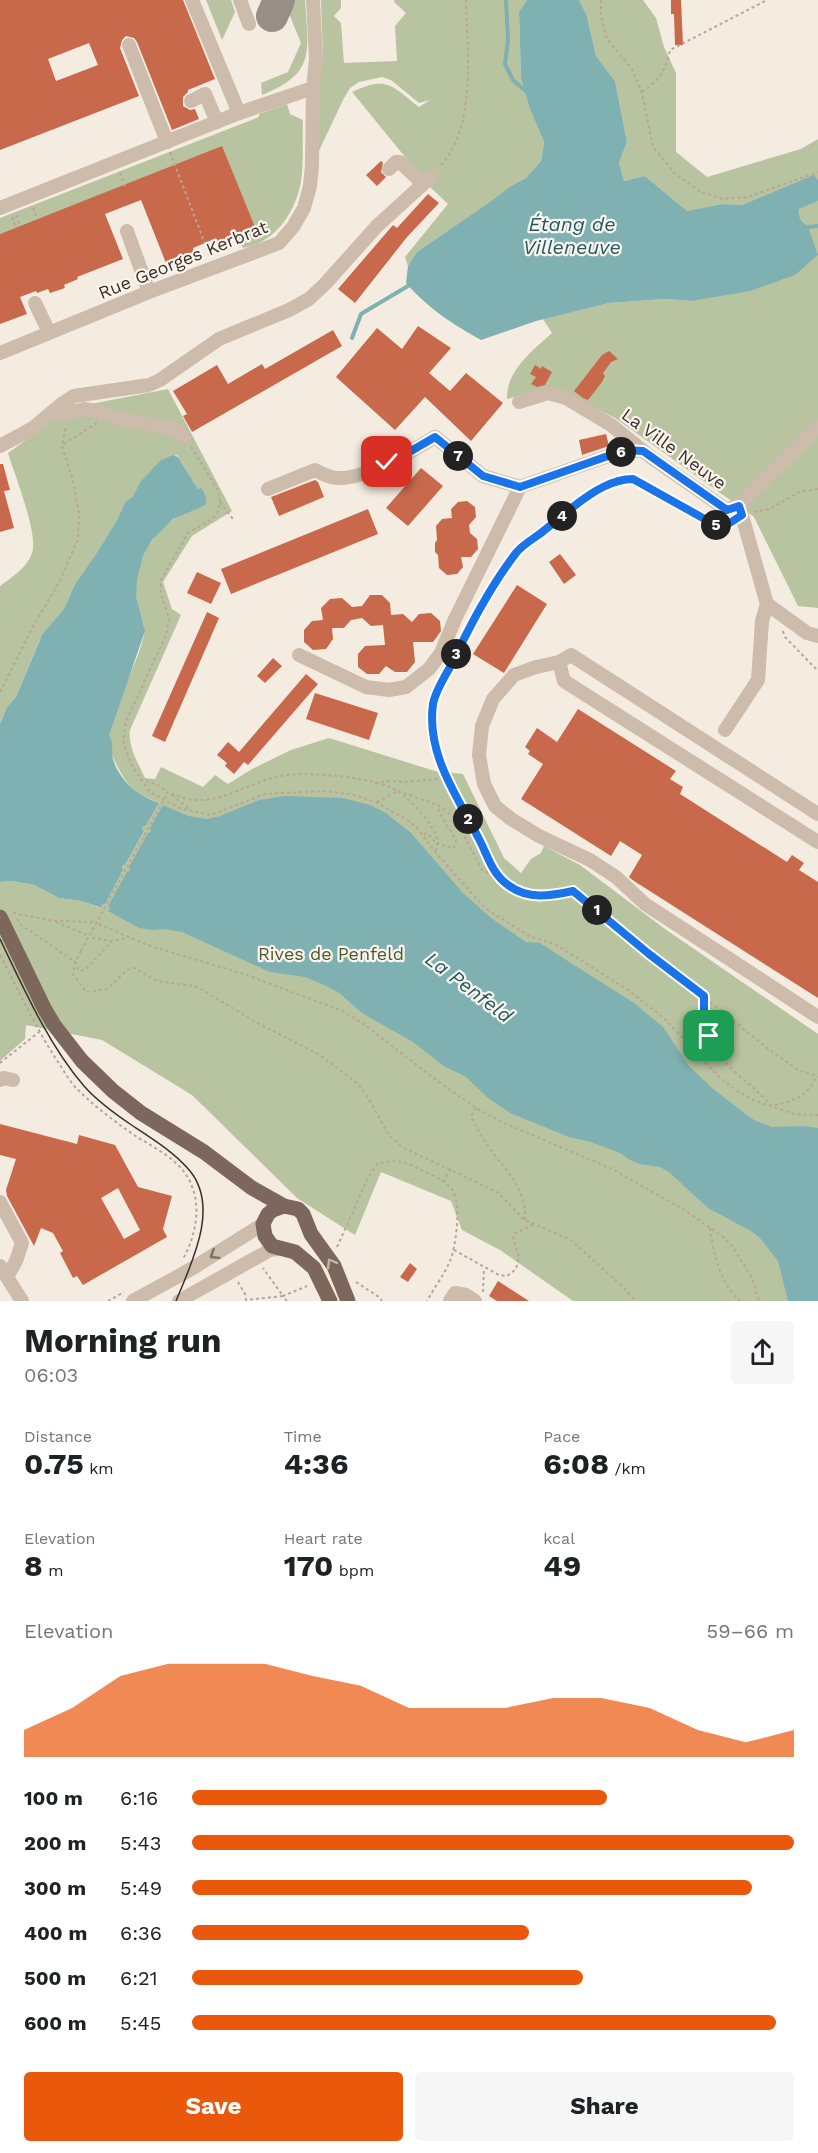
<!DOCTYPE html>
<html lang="en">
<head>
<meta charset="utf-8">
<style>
  :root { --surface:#fff; --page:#f6f6f6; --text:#202124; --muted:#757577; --accent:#ea580c }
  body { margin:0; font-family:"Work Sans",sans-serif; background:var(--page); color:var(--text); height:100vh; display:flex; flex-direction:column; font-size:22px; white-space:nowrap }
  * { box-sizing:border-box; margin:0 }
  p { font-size:20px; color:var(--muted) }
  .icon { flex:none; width:33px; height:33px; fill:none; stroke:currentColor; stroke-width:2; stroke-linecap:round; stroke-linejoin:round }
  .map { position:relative; height:1301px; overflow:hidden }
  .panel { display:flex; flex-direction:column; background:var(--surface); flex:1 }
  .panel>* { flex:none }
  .pin { position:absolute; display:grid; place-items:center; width:51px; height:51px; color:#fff; margin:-26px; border-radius:12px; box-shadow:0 3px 9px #0006 }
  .km { position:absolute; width:30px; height:30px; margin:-15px; border-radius:50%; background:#222; color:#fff; font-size:16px; line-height:30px; text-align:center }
  .round { display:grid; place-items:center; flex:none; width:63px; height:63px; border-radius:6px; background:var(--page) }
  .headline { display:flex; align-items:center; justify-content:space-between; height:102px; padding:0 24px }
  h1 { font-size:33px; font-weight:700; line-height:45px }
  .stats { display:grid; grid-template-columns:repeat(3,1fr); gap:9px; height:102px; padding:6px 24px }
  .stats div { display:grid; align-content:center }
  .stats b { font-size:30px; font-weight:700 }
  .stats small { font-size:16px; font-weight:400 }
  .stats p { font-size:16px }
  .chart { height:168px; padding:12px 24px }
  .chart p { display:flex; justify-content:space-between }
  .chart svg { width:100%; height:108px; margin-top:6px; fill:var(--accent); opacity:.7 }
  .button { display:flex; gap:12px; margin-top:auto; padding:12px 24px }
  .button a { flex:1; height:69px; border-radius:6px; background:var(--accent); color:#fff; font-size:24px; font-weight:700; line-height:69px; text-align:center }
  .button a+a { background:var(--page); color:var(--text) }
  ul { padding:0 24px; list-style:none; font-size:20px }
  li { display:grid; grid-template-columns:96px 72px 1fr; align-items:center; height:45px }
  li i { height:15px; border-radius:8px; background:var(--accent) }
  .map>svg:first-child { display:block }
</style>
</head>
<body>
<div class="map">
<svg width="818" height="1301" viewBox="0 0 818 1301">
  <rect width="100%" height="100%" fill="#f4ebe1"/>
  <g fill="#b8c4a0">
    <path d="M206,0H231L235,12L222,40Z"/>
    <path d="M292,0H305C308,51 317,73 262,95L261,83L288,72L301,43L290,16L286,14Z"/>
    <path d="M321,0H341V8L334,16L341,23L344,63L397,61L395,26L406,13L395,3L394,0H527L519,13L521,78L529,107L544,142L541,161L526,178L512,185L494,200L417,252L408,266L405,257L448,204L428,185L352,92C387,75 392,86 419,107L430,100L419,103L391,80L382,77L359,82L350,88L343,100L316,157L319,72L323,58Z"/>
    <path d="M579,0H643L656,18L664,47L676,73V152L707,177L801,149L818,139V180L814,176L742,205L722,204L687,211L645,176L624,181L619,163L627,142L615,81L596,56L587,16Z"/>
    <path d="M287,104L290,114L303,120C302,140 304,161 301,181C296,212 275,243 243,248L236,235L254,227L122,187L0,234V218L259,117V114Z"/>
    <path d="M818,201V608L798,606L754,517L615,418L559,390L547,389L507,399C506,371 532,351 552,333L543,319L609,303L665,299L691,301L808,227L800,219L799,208Z"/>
    <path d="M168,389L232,511L192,536L163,582L172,609L181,615L130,730C128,748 138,762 145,778L155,779L161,767L203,787L215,775L228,784L252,769L291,750L329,738L435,771L463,774L504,858L521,873L531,859L541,853L544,846L580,865L665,929L818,1034V1301H573L500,1250L462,1230L451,1201L381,1172L355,1235L297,1198L192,1095L102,1040L26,1025L25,1039L0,1061V882L11,881L34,885L59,898L81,901L101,908V905L105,903L123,870L122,866L125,865L144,831L142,827L146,826L159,803C142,796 129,789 121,773C114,761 106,744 109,729C116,697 137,667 144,635C146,623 137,613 136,600C131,557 162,514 205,506L198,489L177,455L163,459L140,482L133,496L125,502L118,518L98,551L75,584L64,609L40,639L16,697L7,707L0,724V586C12,577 27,568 32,553C39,535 14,473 8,453L70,408Z"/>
  </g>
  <g fill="#7fb0b2">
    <path d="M527,0H579L587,16L596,56L615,81L627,142L619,163L624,181L645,176L687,211L722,204L742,205L814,175L818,180V201L799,209L800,219L808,227L818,255L795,275L750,291L691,301L665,299L609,303L536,321L481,340C451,323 429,309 406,283L408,266L417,252L493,200L512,185L526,178L541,161L544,142L529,107L521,78L519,12Z"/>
    <path d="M173,455L178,457L198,489L201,488C205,493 207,498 206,505L173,519L152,540L143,556L137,579L136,597L145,631L109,735C115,744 110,753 114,762C121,782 139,796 159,803L146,826L142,827L144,831L125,865L122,866L123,870L105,904L101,905L102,908L81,901L59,898L34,885L11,881L0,882V724L7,707L16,697L42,635L64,609L75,584L98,551L118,518L125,502L133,496L140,482L161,460Z"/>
    <path d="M285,796L343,798L370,805L386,813L411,833L463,893L491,918L526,942L540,943L563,958L634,1003L663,1027L689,1066L712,1088L744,1113L754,1120L772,1127L804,1126L818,1128V1301H788L778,1261L760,1238L751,1231L708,1208L669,1172L660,1167L640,1164L630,1160L620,1153L591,1142L569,1137L510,1113L487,1097L466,1077L444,1066L413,1042L362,1013L338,992L322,984L305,977L270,972L182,932L164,929L153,930L139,928L108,911L110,908L108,906L127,872L130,871L129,867L148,833L151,832L150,828L163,805L188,816L207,819L220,816L259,800Z"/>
  </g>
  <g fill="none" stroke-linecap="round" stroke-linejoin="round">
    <g stroke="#7fb0b2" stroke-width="4">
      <path d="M506,0L508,40L505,64L513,80L528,93"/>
      <path d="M808,227L818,226"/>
      <path d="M352,338L361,314L413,283"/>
    </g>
    <path stroke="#988e86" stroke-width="32" d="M272,16L279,0"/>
  </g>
  <g fill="#c8694b" fill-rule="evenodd">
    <path d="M0,0H183L215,79L188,90V92L183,97V106L190,110L195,109L199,119L172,130L137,42L134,38L126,36L122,40L120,48L139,96L0,150ZM89,43L98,65L56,81L48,59Z"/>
    <path d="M671,0H681L683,45H675L674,14H677H671Z"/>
    <path d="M222,146L255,227L213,244L212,240L193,248L194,252L166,263L141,200L105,214L123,259L77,277L78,279L64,285L65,288L50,293L48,289L37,293L36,291L20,297L27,314L0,324V234Z"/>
    <path d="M381,161L383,163L381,172L386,177L377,186L366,175Z"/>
    <path d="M428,194L439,203L407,237L355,303L338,289L393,225L397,228Z"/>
    <path d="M418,326L451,348L429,373L450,391L466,373L503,403L471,441L425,397L395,430L336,377L377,328L402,349Z"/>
    <path d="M333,330L342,346L192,432L191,430L183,416L187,414L173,391L217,365L228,384L262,364L265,369Z"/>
    <path d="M609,351L618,359L611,362L603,373L605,376L602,382L588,400L583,398L574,391L602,355Z"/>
    <path d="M535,365L541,369L542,366L552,372L545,385L537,387L531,384L536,377L530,374Z"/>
    <path d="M606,434L609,446L582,455L579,440Z"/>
    <path d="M0,464H3L10,490L4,491L14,528L0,532Z"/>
    <path d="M421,468L443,486L408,526L386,508Z"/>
    <path d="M315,480L318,482L324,497L279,516L271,497Z"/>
    <path d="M467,501L475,507L476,517L469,525L470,533L477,539L478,549L471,557H461L463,567L457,574L447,575L439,568L438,555L435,552V543L437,540L436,526L442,519L452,518L451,509L458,502Z"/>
    <path d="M368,509L378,534L231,594L221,569Z"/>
    <path d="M560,554L576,575L564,584L549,562Z"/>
    <path d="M197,572L221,583L211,604L187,593Z"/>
    <path d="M517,585L547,604L504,673L473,654Z"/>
    <path d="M370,595H382L390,603L391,615L403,614L412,622L419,614L431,613L440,621L441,631L433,642H413L415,662L407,672H395L386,666L379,674H367L358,667V654L365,646L385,645L383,625L371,626L362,618L351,620L344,628H332L333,639L326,649L313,650L304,642V630L312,621L323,620L321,608L330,599L342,598L352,607L362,606Z"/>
    <path d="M207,612L219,618L165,742L152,736Z"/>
    <path d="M273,658L282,666L265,683L257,676Z"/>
    <path d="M306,674L318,684L248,765L244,762L234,774L225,766L227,763L217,755L228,742L239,752Z"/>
    <path d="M315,693L378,713L369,740L306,719Z"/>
    <path d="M578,709L676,771L670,779L683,787L680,794L787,862L792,855L804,863L799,870L818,882V998L634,881L629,877L642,855L620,841L611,856L521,799L543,764L528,754L530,751L525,747L537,728L557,742Z"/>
    <path d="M0,1124L77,1144L79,1135L115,1145L138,1187L172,1196L163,1229L167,1237L83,1285L77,1276L73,1278L60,1253L63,1251L53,1233L41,1228L34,1246L7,1196L6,1190L16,1159L0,1155ZM118,1188L140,1230L124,1239L101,1198Z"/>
    <path d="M410,1263L417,1269L408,1282L400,1277Z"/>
    <path d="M498,1281L529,1301H497L489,1296Z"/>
  </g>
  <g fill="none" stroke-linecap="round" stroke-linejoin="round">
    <g stroke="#b9a596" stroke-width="2" stroke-dasharray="3 3" stroke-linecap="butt">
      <path d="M601,0V16L607,39L632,69L642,93L653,147L675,174L701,192L723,199L748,197L818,172"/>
      <path d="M642,92C659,81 666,70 670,50L767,0"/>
      <path d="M170,152L210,257"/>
      <path d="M441,165C477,126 467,49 466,0"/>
      <path d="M120,173L125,186"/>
      <path d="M33,208L37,219"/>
      <path d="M16,215L20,226"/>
      <path d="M12,217L16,228"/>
      <path d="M64,444L97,423"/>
      <path d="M191,447L218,490L220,502L218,512L212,519L188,533L161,580V594L169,619L166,635L126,721L123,741L131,764L149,791L179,808L211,815L265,794L326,791L355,795L376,802L407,820L417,828L435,852L485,908L529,936L555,944L628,990L664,1018L720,1078L736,1090L753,1100L794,1114L818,1115"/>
      <path d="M220,502L233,519"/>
      <path d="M754,512L770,509L799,492L818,489"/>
      <path d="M730,522L725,526L719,527L633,479H622L602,487L517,551L477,613L433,701L431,721L435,745L451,791L480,840L489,864L506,884L519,891L536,896L573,891L767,1048L798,1070L818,1077"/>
      <path d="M783,631L785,637L818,671"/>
      <path d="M0,692L32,628L60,581L78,539L79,514L73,480L62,446L66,426"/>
      <path d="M140,779L156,784L167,791"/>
      <path d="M375,783L389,781L406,782L446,778"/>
      <path d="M167,794L168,792C215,815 240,782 286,775C312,772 378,777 399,792C416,805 432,823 439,842L437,844L427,833L422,835"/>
      <path d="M172,795L190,810"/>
      <path d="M377,802L398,791L438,805L454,817L482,870L497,876"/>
      <path d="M436,851L437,844L454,848L456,840L439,812L438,805"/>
      <path d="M13,913L54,921L93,922"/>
      <path d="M17,919L20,924L75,962L73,974L86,992L107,989L127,970L134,968L157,981L194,986L203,990L254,1021L320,1055L358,1084L367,1096L389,1135L402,1147L497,1192L525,1220L571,1240L624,1288L635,1301"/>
      <path d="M56,922L87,935"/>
      <path d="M99,924L147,945L244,974L343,1011L365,1025L436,1080L476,1108L502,1122L612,1169L686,1211L723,1237L733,1247L752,1278L759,1301"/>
      <path d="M92,938L112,941L127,938"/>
      <path d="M81,951L75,962L79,971L86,969L112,941"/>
      <path d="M0,955C18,990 35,1026 56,1059C63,1069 69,1081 77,1089C94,1106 114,1121 134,1135C148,1144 164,1152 176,1163C204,1189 200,1228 183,1259"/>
      <path d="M704,996C704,1028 712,1051 736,1073C748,1084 761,1093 771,1106C792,1101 807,1098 816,1077"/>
      <path d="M0,1063L39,1032"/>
      <path d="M476,1108L471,1116C477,1129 484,1141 493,1153C510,1175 526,1190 525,1220"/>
      <path d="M443,1182L451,1169"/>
      <path d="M710,1228C714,1254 719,1282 740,1301"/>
      <path d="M337,1247L368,1178L377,1164C398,1158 406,1162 425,1172C435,1176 445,1181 452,1189C462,1201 456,1247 450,1261C444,1275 434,1288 427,1301"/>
      <path d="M454,1250L499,1275L507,1276L516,1269L519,1257L513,1237L514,1234L535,1224"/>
      <path d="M238,1282L245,1294L246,1300L283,1296L263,1268"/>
      <path d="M356,1282L379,1297L382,1301"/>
      <path d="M483,1292L484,1268"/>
      <path d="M108,1301L124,1292"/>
      <path d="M287,1301L283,1296L307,1286"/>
    </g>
    <g stroke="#cdbbac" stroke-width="14">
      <path d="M192,0L239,113"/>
      <path d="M240,0L249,24"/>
      <path d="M129,45L167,142"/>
      <path d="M191,101L205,94L217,122"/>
      <path d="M389,169L396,162H400L423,184"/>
      <path d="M0,208L239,113L313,88"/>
      <path d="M127,231L149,292"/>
      <path d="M35,303L49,332"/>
      <path d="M0,353L149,292L279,243L293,227L304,208L310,186L312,166L313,88L316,59L313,0"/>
      <path d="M519,402L548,393L566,398L611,425L652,458L727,510L739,505L818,427"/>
      <path d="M52,412L60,415L84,409L97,411L122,419L171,428L184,436"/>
      <path d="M0,446L33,428L63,403L74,396L149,385L160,380L219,339L289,310L309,299L325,284L377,226L433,175"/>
      <path d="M268,489L315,470C321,473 329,478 337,478C364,480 412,451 435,437L483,476L520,487L625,450L643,451"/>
      <path d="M767,604L807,633L818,636"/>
      <path d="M299,655L366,687L389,690L406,687L429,669L441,653L455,619L520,487"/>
      <path d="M559,662L536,667L514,675L493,699L482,726L479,755L484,784L495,806L511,819L539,836L590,860L616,877L645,904L818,1017"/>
      <path d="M725,730L758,680L762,621L767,604L739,505"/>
      <path d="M818,814L571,655L559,662L564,681L818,842"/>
      <path d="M0,1080L4,1078L13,1080"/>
      <path d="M0,1202L22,1243L16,1261L7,1277"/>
      <path d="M0,1266L22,1301"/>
      <path d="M133,1301L193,1268L263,1224"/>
      <path d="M179,1301L270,1250L277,1249"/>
      <path d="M450,1301L455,1293L466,1295L475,1301"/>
    </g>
    <g stroke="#7d675c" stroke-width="15">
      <path d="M0,917L44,1008L54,1025L82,1061L113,1091L141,1113L204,1152L252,1188L284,1206L298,1209L303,1214L311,1234L334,1266L348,1301"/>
      <path d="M284,1206L273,1210L268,1214L263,1224L265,1236L272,1246L295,1252L314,1268L330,1301"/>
    </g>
    <path stroke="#3b302b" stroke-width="1.5" d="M0,939C23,987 49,1046 84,1086C98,1102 115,1114 133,1126C153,1139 175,1153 190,1171C220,1208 191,1264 176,1301"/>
    <path stroke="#b9a596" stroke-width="2" stroke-dasharray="3 3" stroke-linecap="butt" d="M81,951L167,794"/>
  </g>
  <defs><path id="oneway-chevron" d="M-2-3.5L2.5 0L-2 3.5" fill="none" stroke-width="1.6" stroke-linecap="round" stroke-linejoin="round" transform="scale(1.5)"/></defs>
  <use stroke="#7d6f65" href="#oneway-chevron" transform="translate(214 1255) rotate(148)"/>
  <use stroke="#c2b5ac" href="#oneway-chevron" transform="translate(331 1263) rotate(-120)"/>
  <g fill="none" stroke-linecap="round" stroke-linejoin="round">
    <g stroke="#fff" stroke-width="12">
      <path id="route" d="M387,462L411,451L435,437L483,476L520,487L625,450L643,451L727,510L739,506L742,515L725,526L719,527L633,479C623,479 613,482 603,487C581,498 560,518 541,533C533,539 522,545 516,553C489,588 469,628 450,667C444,678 435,692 433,704C426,755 458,797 479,839C488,856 492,874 508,885C528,900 550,896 573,891L649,954L704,996V1015L709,1036"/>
    </g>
    <use href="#route" stroke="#1a73e8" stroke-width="8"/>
  </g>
  <g text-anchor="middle" stroke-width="4.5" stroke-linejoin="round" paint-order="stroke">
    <g font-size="18" fill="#3b302b" stroke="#fbf5ee">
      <text transform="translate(183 260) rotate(-22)" y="6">Rue Georges Kerbrat</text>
      <text transform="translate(674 449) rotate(36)" y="6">La Ville Neuve</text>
    </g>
    <g font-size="18" fill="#4a5a2e" stroke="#fbf5ee">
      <text x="331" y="960">Rives de Penfeld</text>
    </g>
    <g font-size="20" font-style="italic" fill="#1f5a5e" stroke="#fbf5ee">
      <text x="572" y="231">Étang de<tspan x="572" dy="23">Villeneuve</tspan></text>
      <text transform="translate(469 987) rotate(37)" y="7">La Penfeld</text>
    </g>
  </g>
</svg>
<div class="pin" style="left:709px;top:1036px;background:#1e9e55"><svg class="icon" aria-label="arrive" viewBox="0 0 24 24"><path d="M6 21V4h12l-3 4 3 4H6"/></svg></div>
<div class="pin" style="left:387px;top:462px;background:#d93025"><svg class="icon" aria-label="check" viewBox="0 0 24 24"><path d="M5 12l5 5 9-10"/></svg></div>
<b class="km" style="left:597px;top:910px">1</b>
<b class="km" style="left:468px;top:819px">2</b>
<b class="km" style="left:456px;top:654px">3</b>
<b class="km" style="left:562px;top:516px">4</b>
<b class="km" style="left:716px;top:525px">5</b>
<b class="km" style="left:621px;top:452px">6</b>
<b class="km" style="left:458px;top:456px">7</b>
</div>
<section class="panel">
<div class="headline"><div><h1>Morning run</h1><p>06:03</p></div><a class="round"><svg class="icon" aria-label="share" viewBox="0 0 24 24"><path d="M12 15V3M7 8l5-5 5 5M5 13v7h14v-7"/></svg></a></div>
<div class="stats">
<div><p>Distance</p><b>0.75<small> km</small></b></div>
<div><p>Time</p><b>4:36</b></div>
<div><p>Pace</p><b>6:08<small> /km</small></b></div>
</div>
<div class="stats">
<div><p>Elevation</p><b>8<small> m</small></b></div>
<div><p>Heart rate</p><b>170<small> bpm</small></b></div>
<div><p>kcal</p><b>49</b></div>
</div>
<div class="chart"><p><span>Elevation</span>59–66 m</p>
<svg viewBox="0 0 160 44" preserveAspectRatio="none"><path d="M0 44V33L10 24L20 11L30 6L40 6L50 6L60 11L70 15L80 24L90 24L100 24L110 20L120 20L130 24L140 33L150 38L160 33V44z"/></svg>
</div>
<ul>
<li><b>100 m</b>6:16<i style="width:69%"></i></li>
<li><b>200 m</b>5:43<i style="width:100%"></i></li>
<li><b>300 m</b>5:49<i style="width:93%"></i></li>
<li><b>400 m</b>6:36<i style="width:56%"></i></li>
<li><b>500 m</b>6:21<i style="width:65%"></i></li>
<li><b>600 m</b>5:45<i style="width:97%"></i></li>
</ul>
<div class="button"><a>Save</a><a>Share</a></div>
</section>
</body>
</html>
